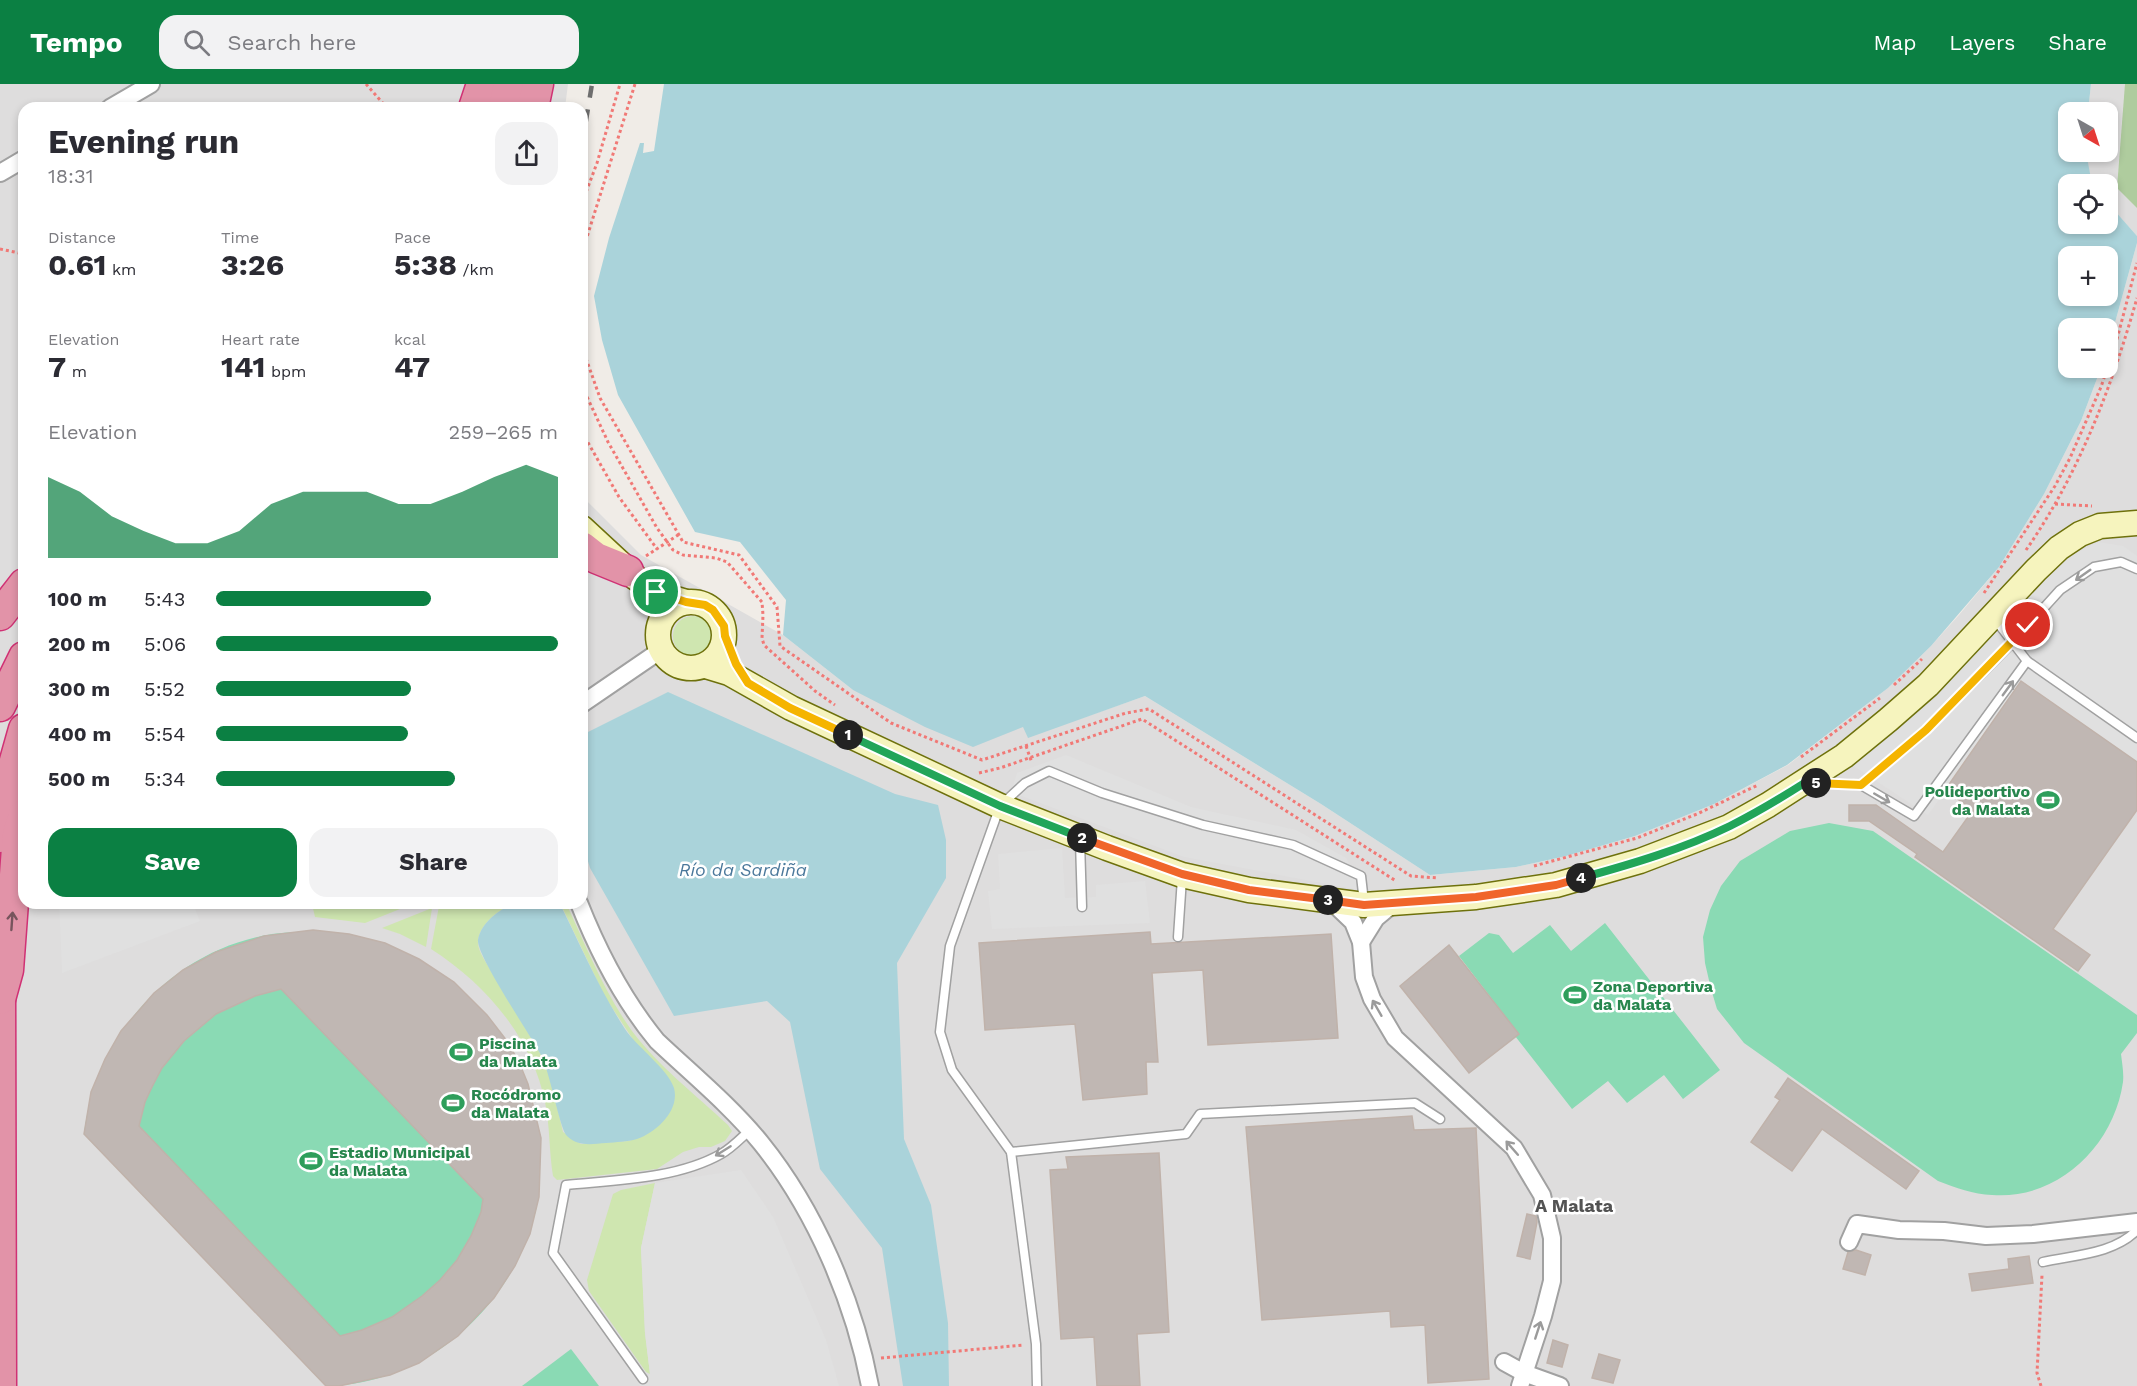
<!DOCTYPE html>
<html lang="en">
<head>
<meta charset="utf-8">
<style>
  :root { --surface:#fff; --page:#f2f2f3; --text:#2b2b33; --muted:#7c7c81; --accent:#0b8043 }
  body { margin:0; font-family:"Work Sans",sans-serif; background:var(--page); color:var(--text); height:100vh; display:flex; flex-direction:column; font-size:22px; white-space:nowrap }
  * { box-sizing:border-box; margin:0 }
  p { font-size:20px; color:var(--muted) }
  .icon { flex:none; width:33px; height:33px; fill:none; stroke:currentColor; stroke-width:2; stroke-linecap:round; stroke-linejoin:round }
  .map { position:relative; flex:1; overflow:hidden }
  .side { position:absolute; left:18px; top:18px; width:570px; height:807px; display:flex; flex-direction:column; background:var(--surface); border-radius:18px; box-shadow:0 3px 9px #0003 }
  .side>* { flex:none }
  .needle { width:39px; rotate:141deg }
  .tools { position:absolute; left:2058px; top:18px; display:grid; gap:12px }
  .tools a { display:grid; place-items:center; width:60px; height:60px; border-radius:12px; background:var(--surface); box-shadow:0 3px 9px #0003; font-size:30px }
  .pin { position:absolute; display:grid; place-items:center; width:51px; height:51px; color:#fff; margin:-26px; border:3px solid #fff; border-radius:50%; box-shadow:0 2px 6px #0007 }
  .km { position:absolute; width:30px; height:30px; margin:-15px; border-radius:50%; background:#222; color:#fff; font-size:16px; line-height:30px; text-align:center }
  .round { display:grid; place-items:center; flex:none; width:63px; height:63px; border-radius:18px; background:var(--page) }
  .summary { display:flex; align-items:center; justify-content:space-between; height:102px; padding:0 30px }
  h1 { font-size:33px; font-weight:700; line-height:45px }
  .stats { display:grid; grid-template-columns:repeat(3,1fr); gap:9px; height:102px; padding:6px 30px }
  .stats div { display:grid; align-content:center }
  .stats b { font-size:30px; font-weight:700 }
  .stats small { font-size:16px; font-weight:400 }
  .stats p { font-size:16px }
  .chart { height:168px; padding:12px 30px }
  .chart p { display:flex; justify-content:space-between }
  .chart svg { width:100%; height:108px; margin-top:6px; fill:var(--accent); opacity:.7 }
  .button { display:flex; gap:12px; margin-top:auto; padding:12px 30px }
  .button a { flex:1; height:69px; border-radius:18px; background:var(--accent); color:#fff; font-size:24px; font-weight:700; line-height:69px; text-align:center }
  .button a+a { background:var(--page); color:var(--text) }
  ul { padding:0 30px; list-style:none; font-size:20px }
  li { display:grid; grid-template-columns:96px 72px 1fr; align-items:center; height:45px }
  li i { height:15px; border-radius:8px; background:var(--accent) }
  header { display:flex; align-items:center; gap:36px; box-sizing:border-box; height:84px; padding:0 30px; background:var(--accent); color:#fff }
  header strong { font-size:28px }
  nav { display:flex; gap:33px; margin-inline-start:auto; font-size:21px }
  .search { width:420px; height:54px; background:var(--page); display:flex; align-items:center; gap:15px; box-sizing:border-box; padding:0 21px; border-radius:18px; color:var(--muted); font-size:22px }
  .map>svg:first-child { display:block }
</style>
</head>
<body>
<header>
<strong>Tempo</strong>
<div class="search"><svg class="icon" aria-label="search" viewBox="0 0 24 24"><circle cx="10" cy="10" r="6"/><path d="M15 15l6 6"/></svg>Search here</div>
<nav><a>Map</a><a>Layers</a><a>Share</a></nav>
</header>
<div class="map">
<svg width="2137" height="1302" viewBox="0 0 2137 1302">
  <rect width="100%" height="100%" fill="#f0ece7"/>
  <g fill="#dedddd">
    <path d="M0,0H568L565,24H24V819H582V412L641,471L783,551L853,606L1024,643L1028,653L1145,612L1321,720L1430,791L1516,783L1566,772L1635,752L1714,720L1788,681L1888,604L1931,562L1959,531L1999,483L2044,410L2081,337L2101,284H2108V264L2137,159V1302H0Z"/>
    <path d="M2091,0H2137V152L2108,119V100L2091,99L2086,68H2108V28H2088Z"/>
  </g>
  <g fill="#cfe6b0">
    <circle cx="693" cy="552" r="20"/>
    <path d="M415,819L365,839L315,833L312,820Z"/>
    <path d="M444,819H515C500,825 480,839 478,857C477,867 488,881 493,890C508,918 528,944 542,973C553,996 557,1023 563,1048L581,1060L629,1057L654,1045L668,1031L634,957L605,913L560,819H566C586,862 604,908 632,947C658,982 696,1011 728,1041L732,1047L725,1057L711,1063H699L683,1068L657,1085L557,1096L553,1092C549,1067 550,1042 545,1018C532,954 486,900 431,865L439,822Z"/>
    <path d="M432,824L426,863L400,850L382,844Z"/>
    <path d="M655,1099L641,1164L645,1249L650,1290L646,1288L589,1207L587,1196L613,1110L621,1106Z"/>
  </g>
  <path fill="#afcc9e" d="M2125,0H2137V124L2117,104Z"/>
  <g fill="#8adab4">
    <path d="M1829,739L1873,747L2137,931V949L2121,970C2122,979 2124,989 2123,998C2114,1061 2059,1116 1992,1111C1973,1110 1956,1104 1938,1097L1744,959L1717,925L1711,905L1705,879L1703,853L1710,826L1721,802L1740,777L1790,747Z"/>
    <path d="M1605,839L1720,986L1683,1015L1664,991L1627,1019L1608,997L1572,1025L1515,952L1518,949L1459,872L1489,849L1499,851L1513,869L1550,841L1571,867Z"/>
    <path d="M295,848L537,1122C515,1220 429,1300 326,1302L84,1050C96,943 186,852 295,848Z"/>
    <path d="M571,1265L599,1302H522Z"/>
  </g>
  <g fill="#e0e0e0">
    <path d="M2098,458L2123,462L2137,472V678L2022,597L1928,731L1849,679L2010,529L2065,474Z"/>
    <path d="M1066,671L1191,723L1296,746L1346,774L1364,807L1184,773L1011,708L1017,689Z"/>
    <path d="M1062,764L1065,814L1096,813V801L1145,797L1150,839L992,845L988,807L1000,805L998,770Z"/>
    <path d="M59,819H193L200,837L62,889Z"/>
    <path d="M741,1086L773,1133L826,1256L839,1302H640L638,1299L650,1290L645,1249L641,1164L655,1099Z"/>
  </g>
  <g fill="#aad3da" fill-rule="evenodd">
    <path d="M664,0H2091L2088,28H2068V68H2086L2092,100H2068V140H2108V119L2137,152V159L2108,264V244H2068V284H2101L2081,337L2044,410L1999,483L1931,562L1888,604L1787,681L1714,720L1635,752L1566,772L1516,783L1430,791L1321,720L1145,612L1028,654L1023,643L973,663L925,643L853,606L783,551L786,516L740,458L695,448L618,311L602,256L594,212L609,154L640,59H644L643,69L654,67ZM2068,172H2108V212H2068Z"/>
    <path d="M668,608L895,710L938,721L946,756V794L897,879L904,1055L931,1121L948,1239L949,1302H903L882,1164L820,1085L790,938L767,917L674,932L590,784L582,757V651Z"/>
    <path d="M515,819L560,820C581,862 599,905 625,945C637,963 668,985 674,1004C680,1026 657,1048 637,1055C627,1058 616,1058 606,1059C592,1060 578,1063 567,1052C560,1046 550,988 541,971C531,952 476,871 478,856C481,838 500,825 515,819Z"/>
  </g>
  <g fill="#c0b7b3" stroke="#c0b2aa" stroke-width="1.5" fill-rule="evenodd">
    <path d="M2021,597L2137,678V726L2053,845L2090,871L2078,887L1915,773L1917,770L1869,737H1849V721H1876L1943,768L1973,726L1945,706Z"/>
    <path d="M313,846L349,850L385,859L419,875L454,898L487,931L507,957L519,978L528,1000L541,1054L539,1113L530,1150L515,1182L494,1214L458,1252L419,1279L390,1291L339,1302H326L84,1050L91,1008L105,975L121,947L154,909L183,886L216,868L264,852ZM281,905L483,1115L481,1128L471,1152L457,1176L440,1196L422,1212L392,1233L362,1246L340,1252L139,1042L145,1018L152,1003L162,984L184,957L216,930L255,912Z"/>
    <path d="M1150,848L1151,860L1331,850L1338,954L1208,961L1203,886L1152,889L1158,978H1146L1147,1010L1083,1016L1075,940L985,946L979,859Z"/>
    <path d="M1449,861L1519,950L1469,989L1400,902Z"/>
    <path d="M1788,994L1919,1087L1906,1105L1822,1045L1792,1087L1751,1058L1780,1016L1775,1013Z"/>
    <path d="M1412,1032L1414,1046L1476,1044L1489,1295L1428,1299L1425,1241L1391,1243L1390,1227L1262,1236L1246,1043Z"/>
    <path d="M1159,1069L1169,1248L1137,1250L1140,1302H1097L1094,1253L1061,1255L1050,1086L1068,1085L1066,1073Z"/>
    <path d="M1527,1130L1536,1132L1537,1138L1530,1175L1517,1172Z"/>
    <path d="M1856,1166L1871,1171L1865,1191L1843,1185L1848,1168Z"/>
    <path d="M2029,1172L2033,1199L1972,1207L1969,1190L2009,1185L2008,1175Z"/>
    <path d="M1553,1256L1568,1261L1562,1283L1547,1279Z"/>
    <path d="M1599,1270L1620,1276L1613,1299L1592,1294Z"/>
  </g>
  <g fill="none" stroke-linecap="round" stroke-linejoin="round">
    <g stroke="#a1a1a1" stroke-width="11">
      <g id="lane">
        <path d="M1994,534L2027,577L2137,654"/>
        <path d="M1813,698L1861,701L1914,732L2027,577"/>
        <path d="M1861,701L1926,646L2012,559L2060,506L2094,483L2121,478L2137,485"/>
        <path d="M1080,757L1082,823"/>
        <path d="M1178,853L1182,794"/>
        <path d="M1011,1068L1186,1050L1200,1030L1415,1019L1440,1035"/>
        <path d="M2043,1178C2074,1171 2114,1170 2137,1146"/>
        <path d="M643,1295L553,1169L566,1101C615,1096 677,1095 721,1070C732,1064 741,1054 750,1046"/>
        <path d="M1037,1302L1036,1260L1011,1068L952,986L940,948L950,862L1000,722L1025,699L1049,687L1102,709L1203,741L1293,761L1361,792L1364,818"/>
      </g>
    </g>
    <g stroke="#a1a1a1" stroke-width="20">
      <g id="street">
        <path d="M110,24L151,0"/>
        <path d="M0,89L24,75"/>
        <path d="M582,620L661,566"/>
        <path d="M1331,817L1353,838L1361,858L1364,893L1372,915L1395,954L1514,1064L1542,1111L1552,1154V1197L1543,1232L1520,1302"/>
        <path d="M579,819C598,867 624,917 657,957C692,990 731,1022 761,1059C815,1126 854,1217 870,1302"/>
        <path d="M1361,858L1376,834L1394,819"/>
        <path d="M1849,1158L1857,1140L1899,1146L1944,1147L1986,1152L2033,1150L2137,1138"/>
        <path d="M1504,1278L1524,1289L1560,1302"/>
      </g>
    </g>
    <g stroke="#6e710c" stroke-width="27">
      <g id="secondary">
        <path d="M582,444L636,494L656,509L686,518"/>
        <circle cx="691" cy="551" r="33"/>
        <path d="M706,582L729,589L791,624L1000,722L1107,764L1182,791L1249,806L1364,821L1476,813L1556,801L1640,777L1729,743L1768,721L1844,672L1888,636L1928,601L2036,486L2059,464L2080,450L2100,442L2137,439"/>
      </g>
    </g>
    <g stroke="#d03174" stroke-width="33">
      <g id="highway">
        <path d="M474,24L482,0"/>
        <path d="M504,24L509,0"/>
        <path d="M533,24L538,0"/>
        <path d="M582,463L596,474L628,487"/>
        <path d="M0,531L24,500"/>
        <path d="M0,622L24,573"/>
        <path d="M0,753L2,723L24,645"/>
        <path d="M0,894L1,1302"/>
        <path d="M0,915L8,886L18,750L24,731"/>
      </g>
    </g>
    <g stroke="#f17976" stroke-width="3" stroke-dasharray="3 3" stroke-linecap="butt">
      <path d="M366,0L387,24"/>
      <path d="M582,119L597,79L620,0"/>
      <path d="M0,165L24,170"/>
      <path d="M582,169L635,0"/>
      <path d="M582,263L600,314L683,458L739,471L777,523L780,562L891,639L982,676L1126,629L1149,625L1411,792L1438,794"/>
      <path d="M582,302L608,358L657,444L673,466L683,471L716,474L727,478L762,518L763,531L762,554L764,561L815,607L835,621"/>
      <path d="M582,348L619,413L657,465"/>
      <path d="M2055,420L2092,422"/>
      <path d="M2026,466C2079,390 2112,302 2137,214"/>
      <path d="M646,472L678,451"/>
      <path d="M1984,509L2055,402L2070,374L2101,303L2117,255L2137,179"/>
      <path d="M1894,601L1922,575"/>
      <path d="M1026,662L1032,679"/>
      <path d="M1801,673L1880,614"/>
      <path d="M979,689L1000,684L1142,635L1396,797"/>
      <path d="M1534,782L1637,754L1697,730L1758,701"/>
      <path d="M881,1274L1024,1261"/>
      <path d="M2041,1302L2037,1289L2042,1191"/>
    </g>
    <use href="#lane" stroke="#fff" stroke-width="8"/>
    <use href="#street" stroke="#fff" stroke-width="16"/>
    <use href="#secondary" stroke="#f6f4be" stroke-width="24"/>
    <use href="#highway" stroke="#e293a8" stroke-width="30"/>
    <path stroke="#6e6e6e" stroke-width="4.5" stroke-dasharray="12 12" stroke-linecap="butt" d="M582,61L592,0"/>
  </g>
  <defs><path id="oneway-shaft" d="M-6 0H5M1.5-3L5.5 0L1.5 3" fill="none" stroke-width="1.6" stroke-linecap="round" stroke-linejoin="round" transform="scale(1.5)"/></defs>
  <g stroke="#9b9b9b">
    <use href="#oneway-shaft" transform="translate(2083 491) rotate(145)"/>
    <use href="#oneway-shaft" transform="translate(2008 604) rotate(-54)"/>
    <use href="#oneway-shaft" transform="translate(1882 714) rotate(30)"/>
    <use href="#oneway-shaft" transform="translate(1377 924) rotate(-120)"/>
    <use href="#oneway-shaft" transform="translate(1512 1064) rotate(-131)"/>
    <use href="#oneway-shaft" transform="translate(723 1067) rotate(148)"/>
    <use href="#oneway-shaft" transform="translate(1538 1246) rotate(-72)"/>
  </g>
  <use stroke="#77545d" href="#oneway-shaft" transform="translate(12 837) rotate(-86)"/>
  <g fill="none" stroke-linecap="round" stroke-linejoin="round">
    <g stroke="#fff" stroke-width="12">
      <path id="split-1" d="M656,508L686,518L705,521L713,526L724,542L725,552L736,580L748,599L790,624L848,651"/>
    </g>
    <g stroke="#fff" stroke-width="12">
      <path id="split-2" d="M848,651L1000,722L1082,754"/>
    </g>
    <g stroke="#fff" stroke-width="12">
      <path id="split-3" d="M1082,754L1182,790L1249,806L1328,816"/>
    </g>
    <g stroke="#fff" stroke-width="12">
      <path id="split-4" d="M1328,816L1364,821L1476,813L1556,801L1581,794"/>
    </g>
    <g stroke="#fff" stroke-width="12">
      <path id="split-5" d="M1581,794C1632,780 1683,765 1730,742C1756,729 1781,714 1806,698L1816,699"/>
    </g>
    <g stroke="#fff" stroke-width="12">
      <path id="split-6" d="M1816,699L1861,701L1926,646L2028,541"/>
    </g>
    <use href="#split-1" stroke="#f5b400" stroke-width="8"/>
    <use href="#split-2" stroke="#22a559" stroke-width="8"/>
    <use href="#split-3" stroke="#f0652b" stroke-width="8"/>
    <use href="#split-4" stroke="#f0652b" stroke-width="8"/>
    <use href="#split-5" stroke="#22a559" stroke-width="8"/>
    <use href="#split-6" stroke="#f5b400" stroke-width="8"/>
  </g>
  <defs>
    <g id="stadium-bare" transform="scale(1.8)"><path d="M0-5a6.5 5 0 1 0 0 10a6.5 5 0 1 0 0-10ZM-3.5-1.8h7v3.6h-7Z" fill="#2e9e5b" stroke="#fff" stroke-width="2.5" paint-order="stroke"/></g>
  </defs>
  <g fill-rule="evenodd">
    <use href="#stadium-bare" x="2048" y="716"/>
    <use href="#stadium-bare" x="1575" y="911"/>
    <use href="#stadium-bare" x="461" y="968"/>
    <use href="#stadium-bare" x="453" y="1019"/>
    <use href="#stadium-bare" x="311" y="1077"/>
  </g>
  <g text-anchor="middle" stroke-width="5" stroke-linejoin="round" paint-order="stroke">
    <g font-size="16" font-weight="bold" fill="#27864d" stroke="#fff" text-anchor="start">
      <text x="2030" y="713" text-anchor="end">Polideportivo<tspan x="2030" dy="18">da Malata</tspan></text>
      <text x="1593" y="908">Zona Deportiva<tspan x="1593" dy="18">da Malata</tspan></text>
      <text x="479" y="965">Piscina<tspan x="479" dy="18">da Malata</tspan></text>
      <text x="471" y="1016">Rocódromo<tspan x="471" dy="18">da Malata</tspan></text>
      <text x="329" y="1074">Estadio Municipal<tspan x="329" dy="18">da Malata</tspan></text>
    </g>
    <g font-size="18" font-style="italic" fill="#4b789b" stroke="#fff">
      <text x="743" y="792">Río da Sardiña</text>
    </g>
    <g font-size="18" font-weight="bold" fill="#535353" stroke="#fff">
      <text x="1574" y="1128">A Malata</text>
    </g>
  </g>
</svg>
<div class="tools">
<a><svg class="needle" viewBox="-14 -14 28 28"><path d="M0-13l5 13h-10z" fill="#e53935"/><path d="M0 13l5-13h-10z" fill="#7c7c81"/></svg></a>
<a><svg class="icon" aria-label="locate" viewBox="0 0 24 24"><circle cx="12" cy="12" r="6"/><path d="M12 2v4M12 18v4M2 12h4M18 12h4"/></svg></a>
<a>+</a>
<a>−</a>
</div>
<div class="pin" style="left:656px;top:508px;background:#1e9e55"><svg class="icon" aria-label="arrive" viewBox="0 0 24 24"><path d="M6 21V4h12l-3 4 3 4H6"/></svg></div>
<div class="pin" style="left:2028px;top:541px;background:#d93025"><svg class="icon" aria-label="check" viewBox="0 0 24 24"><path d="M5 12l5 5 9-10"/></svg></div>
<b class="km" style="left:848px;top:651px">1</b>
<b class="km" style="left:1082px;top:754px">2</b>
<b class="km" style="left:1328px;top:816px">3</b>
<b class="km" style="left:1581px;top:794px">4</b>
<b class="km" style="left:1816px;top:699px">5</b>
<section class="side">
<div class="summary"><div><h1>Evening run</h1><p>18:31</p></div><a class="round"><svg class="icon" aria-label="share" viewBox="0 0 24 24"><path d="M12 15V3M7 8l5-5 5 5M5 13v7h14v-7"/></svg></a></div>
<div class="stats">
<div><p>Distance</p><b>0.61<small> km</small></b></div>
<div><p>Time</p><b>3:26</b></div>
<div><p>Pace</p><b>5:38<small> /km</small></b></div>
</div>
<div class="stats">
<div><p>Elevation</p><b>7<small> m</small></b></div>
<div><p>Heart rate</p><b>141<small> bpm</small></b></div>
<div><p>kcal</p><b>47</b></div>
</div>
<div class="chart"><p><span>Elevation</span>259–265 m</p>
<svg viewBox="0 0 160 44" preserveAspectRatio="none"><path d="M0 44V11L10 17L20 27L30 33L40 38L50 38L60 33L70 22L80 17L90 17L100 17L110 22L120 22L130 17L140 11L150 6L160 11V44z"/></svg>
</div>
<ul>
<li><b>100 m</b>5:43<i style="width:63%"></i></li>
<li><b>200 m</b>5:06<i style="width:100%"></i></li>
<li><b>300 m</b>5:52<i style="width:57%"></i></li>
<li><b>400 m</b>5:54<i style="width:56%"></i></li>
<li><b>500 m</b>5:34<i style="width:70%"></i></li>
</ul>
<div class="button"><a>Save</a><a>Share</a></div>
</section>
</div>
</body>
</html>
